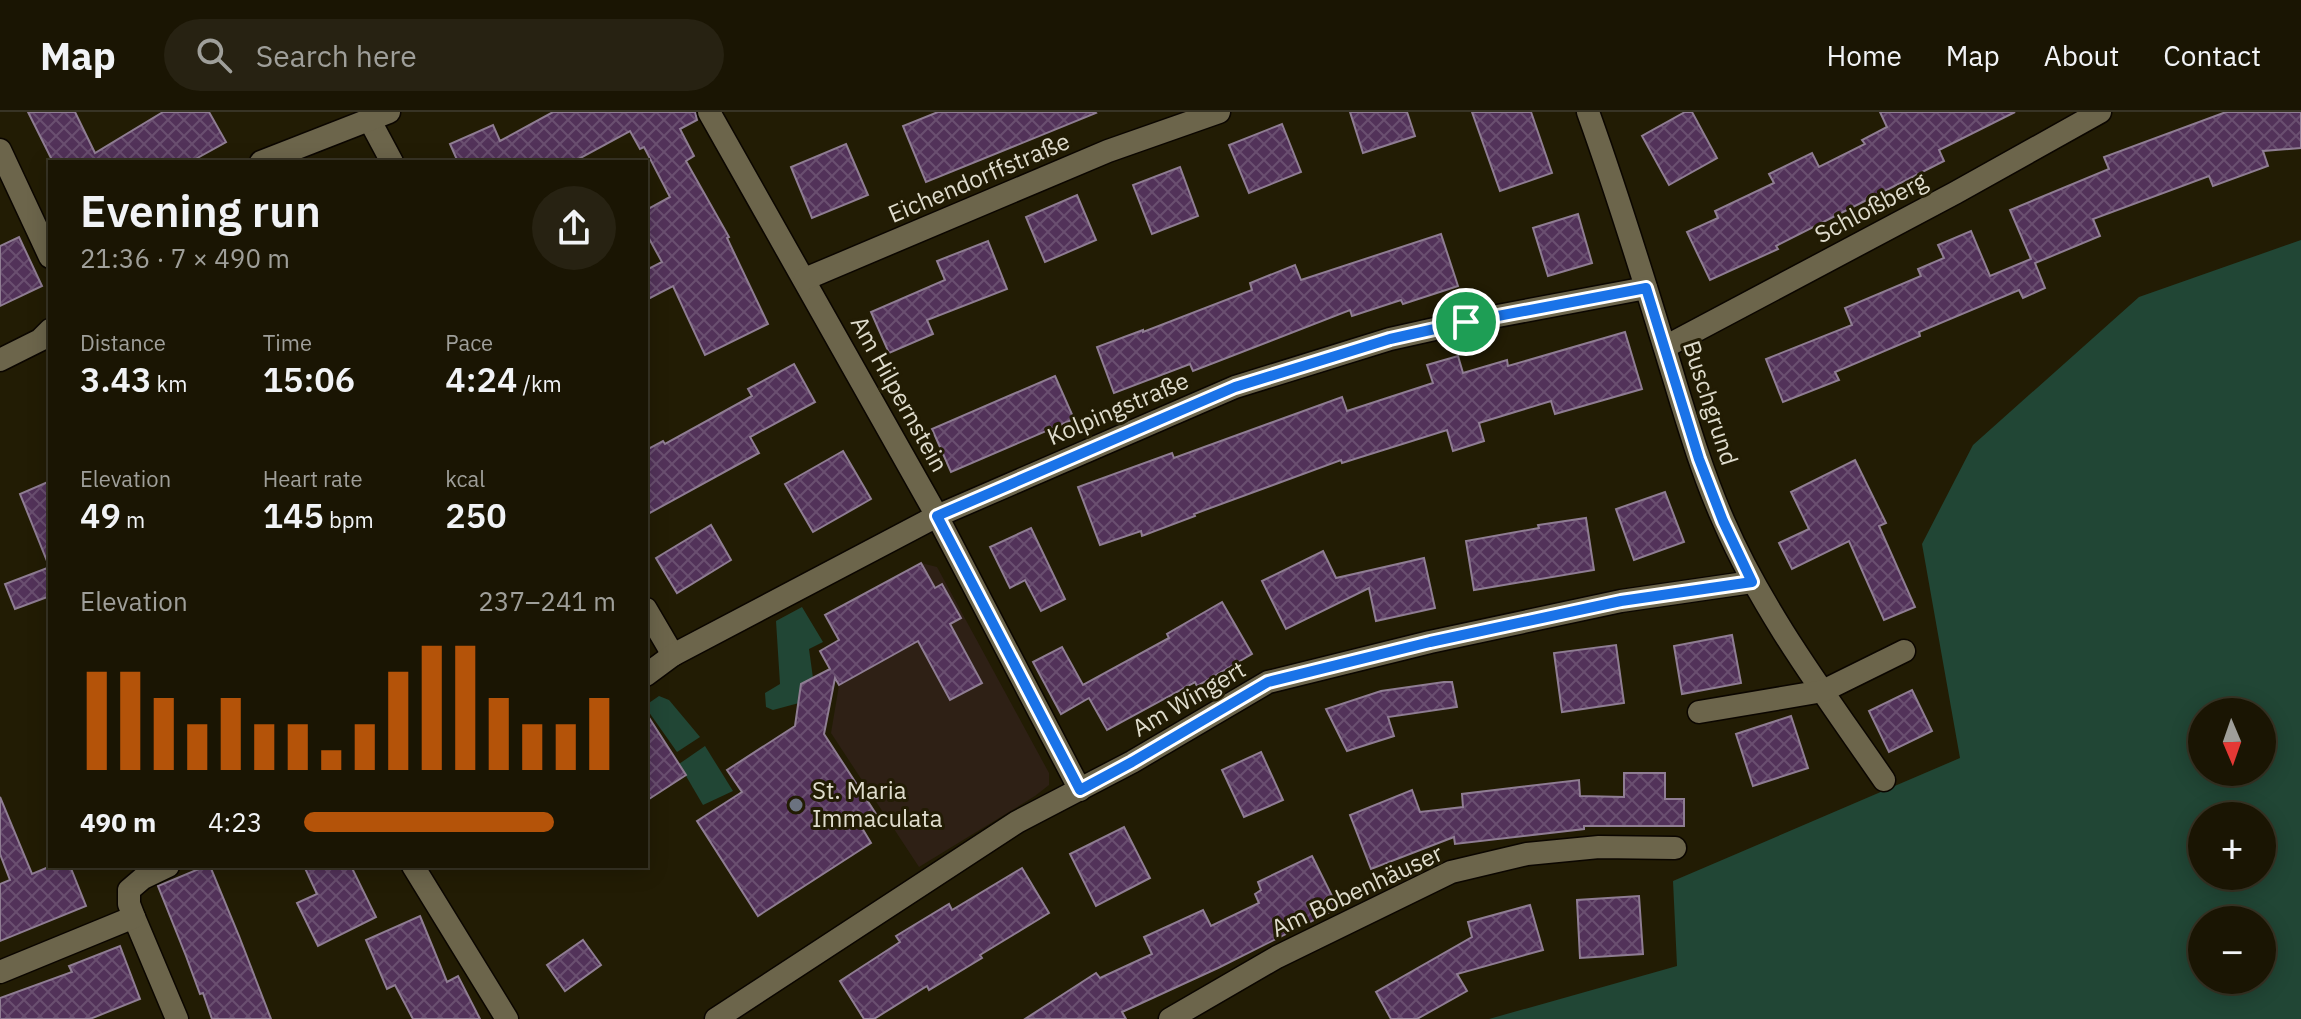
<!DOCTYPE html>
<html lang="en">
<head>
<meta charset="utf-8">
<style>
  :root { --surface:#1a1503; --page:#272212; --text:#f1f3f6; --muted:#9f9f9a; --line:#383425; --accent:#b45309 }
  body { margin:0; font-family:"IBM Plex Sans",sans-serif; background:var(--page); color:var(--text); height:100vh; display:flex; flex-direction:column; font-size:30px; white-space:nowrap }
  * { box-sizing:border-box; margin:0 }
  p { font-size:26px; color:var(--muted) }
  .icon { flex:none; width:44px; height:44px; fill:none; stroke:currentColor; stroke-width:2; stroke-linecap:round; stroke-linejoin:round }
  .map { position:relative; flex:1; overflow:hidden }
  .side { position:absolute; left:48px; top:48px; width:600px; height:708px; display:flex; flex-direction:column; background:var(--surface); border-radius:0px; box-shadow:0 4px 20px #0003,0 0 0 2px var(--line) }
  .side>* { flex:none }
  .needle { width:52px; rotate:178deg }
  .tools { position:absolute; left:2188px; top:586px; display:grid; gap:16px }
  .tools a { display:grid; place-items:center; width:88px; height:88px; border-radius:50%; background:var(--surface); box-shadow:0 4px 20px #0003,0 0 0 2px var(--line); font-size:40px }
  .pin { position:absolute; display:grid; place-items:center; width:68px; height:68px; color:#fff; margin:-34px; border:4px solid #fff; border-radius:50%; box-shadow:0 2px 8px #0007 }
  .round { display:grid; place-items:center; flex:none; width:84px; height:84px; border-radius:42px; background:var(--page) }
  .head { display:flex; align-items:center; justify-content:space-between; height:136px; padding:0 32px }
  h1 { font-size:44px; font-weight:600; line-height:60px }
  .metrics { display:grid; grid-template-columns:repeat(3,1fr); gap:12px; height:136px; padding:8px 32px }
  .metrics div { display:grid; align-content:center }
  .metrics b { font-size:34px; font-weight:600 }
  .metrics small { font-size:22px; font-weight:400 }
  .metrics p { font-size:22px }
  .chart { height:224px; padding:16px 32px }
  .chart p { display:flex; justify-content:space-between }
  .chart svg { width:100%; height:144px; margin-top:8px; stroke:var(--accent); stroke-width:6 }
  ul { padding:0 32px; list-style:none; font-size:26px }
  li { display:grid; grid-template-columns:128px 96px 1fr; align-items:center; height:60px }
  li i { height:20px; border-radius:10px; background:var(--accent) }
  header { display:flex; align-items:center; gap:48px; box-sizing:border-box; height:112px; padding:0 40px; background:var(--surface); border-bottom:2px solid var(--line) }
  header strong { font-size:38px }
  nav { display:flex; gap:44px; margin-inline-start:auto; font-size:28px }
  .search { width:560px; height:72px; background:var(--page); display:flex; align-items:center; gap:20px; box-sizing:border-box; padding:0 28px; border-radius:44px; color:var(--muted); font-size:30px }
  .map>svg:first-child { display:block }
</style>
</head>
<body>
<header>
<strong>Map</strong>
<div class="search"><svg class="icon" aria-label="search" viewBox="0 0 24 24"><circle cx="10" cy="10" r="6"/><path d="M15 15l6 6"/></svg>Search here</div>
<nav><a>Home</a><a>Map</a><a>About</a><a>Contact</a></nav>
</header>
<div class="map">
<svg width="2301" height="907" viewBox="0 0 2301 907">
  <defs>
    <pattern id="building-cross-hatch" width="8" height="8" patternUnits="userSpaceOnUse" patternTransform="scale(2)"><rect width="8" height="8" fill="#523259"/><path d="M0 0l8 8M0 8l8-8" fill="none" stroke="#6a4f70"/></pattern>
  </defs>
  <rect width="100%" height="100%" fill="#221c04"/>
  <path fill="#2e2015" d="M921,451L937,455L1049,661V673L1035,684L919,755L831,621L839,573L820,539L839,528L825,503Z"/>
  <g fill="#214635" fill-rule="evenodd">
    <path d="M2301,128V907H1489L1677,854L1673,769L1960,646L1922,432L1973,333L2139,185ZM2202,600H2262V660H2202ZM2202,704H2262V764H2202ZM2202,808H2262V868H2202Z"/>
    <path d="M802,495L823,530L809,537L813,566L799,591L773,598L766,595L765,581L780,572L776,509Z"/>
    <path d="M659,584L669,588L700,625L677,640L646,596V593Z"/>
    <path d="M705,634L733,679L703,693L679,652Z"/>
  </g>
  <g fill="url(#building-cross-hatch)" stroke="#8f7d93" stroke-width="2">
    <path d="M28,0H75L95,41L163,0H209L226,30L190,50H53Z"/>
    <path d="M553,0H695L697,8L680,17L694,44L686,49L729,125L727,126L768,212L705,243L673,174L646,188V158L662,150L646,121V98L670,85L644,35L640,37L630,19L573,50H458L450,32L493,13L500,29Z"/>
    <path d="M938,0H1095L1096,1L926,70L903,14Z"/>
    <path d="M1350,0H1407L1415,24L1363,41Z"/>
    <path d="M1472,0H1531L1552,61L1500,79Z"/>
    <path d="M1685,0H1692L1717,46L1669,73L1642,24Z"/>
    <path d="M1880,0H2015L1939,38L1944,49L1776,134L1778,137L1710,168L1687,120L1718,106L1715,99L1774,71L1769,62L1812,41L1819,55L1865,32L1862,28L1887,15Z"/>
    <path d="M2226,0H2301V36L2263,39L2268,54L2213,74L2209,64L2093,107L2100,124L2035,151L2045,176L2023,186L2019,178L1919,220L1920,224L1835,260L1839,268L1783,290L1766,247L1852,213L1845,196L1921,164L1918,157L1944,146L1938,133L1971,119L1990,164L2031,147L2010,98L2109,57L2104,45Z"/>
    <path d="M1282,12L1301,60L1249,81L1229,33Z"/>
    <path d="M846,32L868,83L812,106L791,55Z"/>
    <path d="M1180,55L1198,104L1152,122L1133,73Z"/>
    <path d="M1077,83L1096,128L1045,150L1026,105Z"/>
    <path d="M1578,102L1592,151L1548,164L1533,116Z"/>
    <path d="M1441,122L1458,174L1403,192L1401,188L1352,204L1350,198L1193,259L1190,252L1114,281L1097,235L1143,218V220L1252,178L1250,171L1295,153L1301,168Z"/>
    <path d="M19,125L42,174L0,194V134Z"/>
    <path d="M988,129L1007,177L927,208L933,222L889,241L871,200L945,168L937,149Z"/>
    <path d="M1625,220L1642,277L1555,302L1551,289L1479,311L1484,329L1453,339L1447,318L1342,351L1341,348L1194,402L1195,404L1142,424L1141,419L1100,433L1078,375L1172,341L1174,346L1342,285L1347,299L1433,271L1427,253L1458,244L1463,261L1507,248L1508,254Z"/>
    <path d="M794,252L815,290L750,325L759,341L646,403V338L663,329L665,332L752,284L748,277Z"/>
    <path d="M1055,264L1074,307L951,360L932,317Z"/>
    <path d="M843,339L871,387L813,420L785,372Z"/>
    <path d="M1855,348L1886,411L1879,414L1915,495L1884,508L1849,429L1792,457L1779,431L1809,417L1791,380Z"/>
    <path d="M50,369V454H49L20,382Z"/>
    <path d="M1665,380L1684,430L1634,448L1616,397Z"/>
    <path d="M1586,406L1594,458L1474,478L1466,429L1539,416L1538,413Z"/>
    <path d="M711,413L731,448L677,481L656,446Z"/>
    <path d="M1031,416L1065,487L1041,499L1025,468L1010,476L990,435Z"/>
    <path d="M1323,439L1336,466L1424,446L1435,496L1376,509L1369,476L1286,517L1262,469Z"/>
    <path d="M921,451L935,476L942,472L961,506L950,512L982,571L950,588L918,529L839,573L835,566L824,622L878,705L862,716L871,731L758,804L697,709L742,680L727,658L795,614L801,572L830,557L820,539L839,528L825,503Z"/>
    <path d="M50,455V484L15,497L5,472Z"/>
    <path d="M1222,490L1252,542L1197,574L1195,570L1107,618L1089,586L1061,602L1033,550L1062,535L1083,573L1169,526L1167,522Z"/>
    <path d="M1732,523L1741,571L1682,582L1674,534Z"/>
    <path d="M1616,533L1624,591L1562,600L1554,541Z"/>
    <path d="M1444,570H1452L1457,595L1388,605L1394,624L1347,639L1326,597L1381,579Z"/>
    <path d="M1912,578L1932,619L1889,640L1869,599Z"/>
    <path d="M646,601L686,663L646,689Z"/>
    <path d="M1791,604L1808,656L1753,674L1736,622Z"/>
    <path d="M1261,640L1283,688L1244,705L1222,658Z"/>
    <path d="M1624,661H1665V687H1684V714H1584V717L1455,732L1454,725L1371,757L1350,703L1412,678L1420,700L1463,695L1462,682L1579,668L1580,684L1624,685Z"/>
    <path d="M0,685L32,762L51,754H70L86,794L0,829V772L10,768L0,742Z"/>
    <path d="M1124,715L1150,766L1096,794L1070,742Z"/>
    <path d="M1312,744L1338,796L1218,856L1122,900L1126,907H1025L1096,861L1100,866L1152,842L1144,825L1203,798L1211,814L1259,791L1255,782L1261,778L1258,770Z"/>
    <path d="M206,754H210L239,824L271,907H212L203,881L200,882L186,844L158,774Z"/>
    <path d="M304,754H351L376,805L318,834L297,791L317,782Z"/>
    <path d="M1022,756L1049,801L980,843L982,846L929,878L927,874L874,907H864L840,869L900,830L896,824L949,792L952,798Z"/>
    <path d="M1639,784L1643,842L1580,846L1577,788Z"/>
    <path d="M1530,793L1543,838L1457,862L1467,879L1417,907H1391L1376,880L1472,825L1468,810Z"/>
    <path d="M420,804L447,870L458,864L480,907H413L395,873L387,877L366,828Z"/>
    <path d="M583,828L601,853L565,879L547,853Z"/>
    <path d="M120,834L140,887L90,907H0V886L72,860L69,854Z"/>
  </g>
  <g fill="none" stroke-linecap="round" stroke-linejoin="round">
    <g stroke="#0b0600" stroke-width="25">
      <g id="street">
        <path d="M709,0L937,404L1080,678"/>
        <path d="M1588,0C1616,78 1641,158 1665,237C1683,295 1699,354 1724,410C1764,502 1827,585 1884,668"/>
        <path d="M369,7L392,50"/>
        <path d="M0,38L50,145"/>
        <path d="M261,50L389,0"/>
        <path d="M805,167L1108,39L1219,0"/>
        <path d="M1665,235L1955,81L2100,0"/>
        <path d="M0,248L40,228L50,218"/>
        <path d="M646,497L673,543"/>
        <path d="M646,563L673,543L937,404L1235,275L1390,227L1466,210L1646,176"/>
        <path d="M1699,600L1823,579L1904,539"/>
        <path d="M413,754L507,907"/>
        <path d="M134,805L177,907"/>
        <path d="M0,860L134,805L129,792V778L143,766L168,754"/>
        <path d="M716,907L1017,710L1132,650L1268,570L1430,530L1621,489L1752,470"/>
        <path d="M1170,907L1277,845L1451,760L1527,742L1599,735L1675,736"/>
      </g>
    </g>
    <use href="#street" stroke="#6c654b" stroke-width="22"/>
  </g>
  <g fill="none" stroke-linecap="round" stroke-linejoin="round">
    <g stroke="#fff" stroke-width="16">
      <path id="route" d="M1646,176L1699,347L1723,409L1752,470L1621,489L1430,530L1268,570L1132,650L1080,678L937,404L1235,275L1390,227L1466,210Z"/>
    </g>
    <use href="#route" stroke="#1a73e8" stroke-width="10"/>
  </g>
  <circle fill="#6b7280" stroke="#221c04" stroke-width="3" cx="796" cy="693" r="8"/>
  <g text-anchor="middle" stroke-width="6" stroke-linejoin="round" paint-order="stroke">
    <g font-size="24" fill="#dfdccd" stroke="#221c04">
      <text transform="translate(979 66) rotate(-23)" y="8">Eichendorffstraße</text>
      <text transform="translate(1871 96) rotate(-28)" y="8">Schloßberg</text>
      <text transform="translate(899 282) rotate(61)" y="8">Am Hilpernstein</text>
      <text transform="translate(1710 291) rotate(72)" y="8">Buschgrund</text>
      <text transform="translate(1118 297) rotate(-23)" y="8">Kolpingstraße</text>
      <text transform="translate(1189 587) rotate(-30)" y="8">Am Wingert</text>
      <text transform="translate(1357 779) rotate(-25)" y="8">Am Bobenhäuser</text>
    </g>
    <g font-size="24" fill="#dfdccd" stroke="#221c04" text-anchor="start">
      <text x="812" y="687">St. Maria<tspan x="812" dy="28">Immaculata</tspan></text>
    </g>
  </g>
</svg>
<div class="tools">
<a><svg class="needle" viewBox="-14 -14 28 28"><path d="M0-13l5 13h-10z" fill="#e53935"/><path d="M0 13l5-13h-10z" fill="#9f9f9a"/></svg></a>
<a>+</a>
<a>−</a>
</div>
<div class="pin" style="left:1466px;top:210px;background:#1e9e55"><svg class="icon" aria-label="arrive" viewBox="0 0 24 24"><path d="M6 21V4h12l-3 4 3 4H6"/></svg></div>
<section class="side">
<div class="head"><div><h1>Evening run</h1><p>21:36 · 7 × 490 m</p></div><a class="round"><svg class="icon" aria-label="share" viewBox="0 0 24 24"><path d="M12 15V3M7 8l5-5 5 5M5 13v7h14v-7"/></svg></a></div>
<div class="metrics">
<div><p>Distance</p><b>3.43<small> km</small></b></div>
<div><p>Time</p><b>15:06</b></div>
<div><p>Pace</p><b>4:24<small> /km</small></b></div>
</div>
<div class="metrics">
<div><p>Elevation</p><b>49<small> m</small></b></div>
<div><p>Heart rate</p><b>145<small> bpm</small></b></div>
<div><p>kcal</p><b>250</b></div>
</div>
<div class="chart"><p><span>Elevation</span>237–241 m</p>
<svg viewBox="0 0 160 44" preserveAspectRatio="none"><path d="M5 44V14M15 44V14M25 44V22M35 44V30M45 44V22M55 44V30M65 44V30M75 44V38M85 44V30M95 44V14M105 44V6M115 44V6M125 44V22M135 44V30M145 44V30M155 44V22"/></svg>
</div>
<ul>
<li><b>490 m</b>4:23<i style="width:80%"></i></li>
</ul>
</section>
</div>
</body>
</html>
